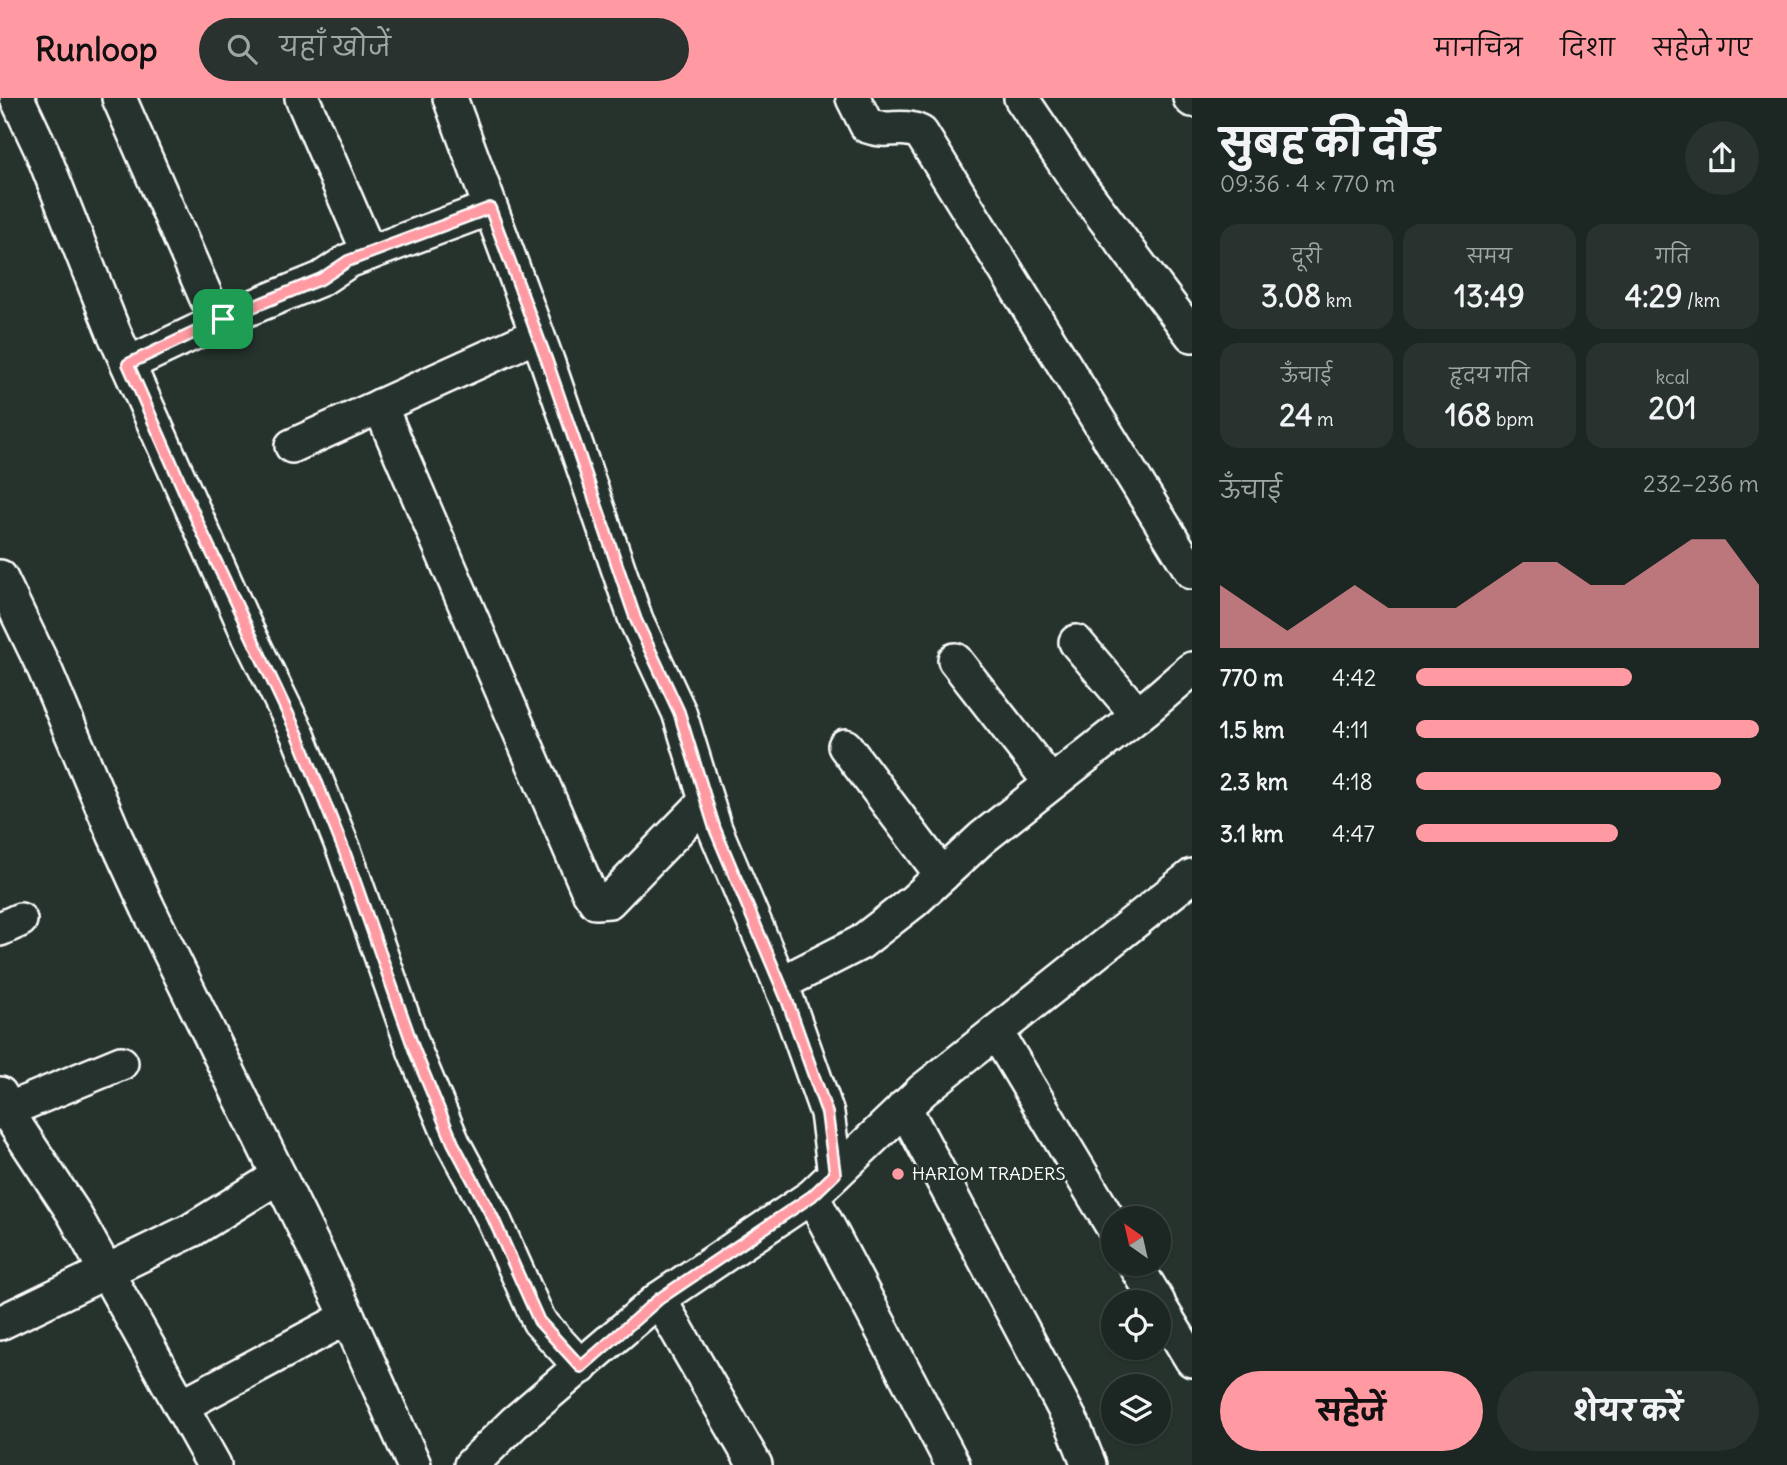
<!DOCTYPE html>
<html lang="hi">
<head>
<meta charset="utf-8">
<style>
  :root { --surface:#1c2622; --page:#29322f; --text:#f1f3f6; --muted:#a0a5a5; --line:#3a4340; --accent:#ff9aa2 }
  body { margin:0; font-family:Delius,"Playpen Sans Deva",sans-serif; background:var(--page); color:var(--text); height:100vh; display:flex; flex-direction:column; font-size:26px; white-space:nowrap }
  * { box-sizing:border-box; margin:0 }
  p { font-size:23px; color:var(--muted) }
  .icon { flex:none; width:38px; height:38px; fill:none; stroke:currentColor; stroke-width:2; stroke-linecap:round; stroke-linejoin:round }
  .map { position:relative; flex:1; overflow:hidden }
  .panel { display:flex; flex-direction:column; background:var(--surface); width:595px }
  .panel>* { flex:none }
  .needle { width:46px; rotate:326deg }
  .fabs { position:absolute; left:1101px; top:1108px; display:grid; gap:14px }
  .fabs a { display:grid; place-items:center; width:70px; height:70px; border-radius:50%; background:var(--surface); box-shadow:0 2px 5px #0004,0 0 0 2px var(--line); font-size:35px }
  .pin { position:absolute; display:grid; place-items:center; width:60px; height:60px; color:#fff; margin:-30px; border-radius:14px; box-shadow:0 4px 10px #0006 }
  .round { display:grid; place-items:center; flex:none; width:74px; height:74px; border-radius:37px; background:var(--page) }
  .overview { display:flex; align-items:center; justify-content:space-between; height:119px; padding:0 28px }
  h1 { font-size:38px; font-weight:700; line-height:52px }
  .metrics { display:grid; grid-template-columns:repeat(3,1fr); gap:10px; height:119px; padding:7px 28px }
  .metrics div { display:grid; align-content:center; border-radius:18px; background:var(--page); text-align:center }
  .metrics b { font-size:30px; font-weight:700 }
  .metrics small { font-size:19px; font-weight:400 }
  .metrics p { font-size:19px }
  .chart { height:196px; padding:14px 28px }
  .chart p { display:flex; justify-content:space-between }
  .chart svg { width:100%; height:126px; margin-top:7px; fill:var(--accent); opacity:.7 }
  .primary-button { display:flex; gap:14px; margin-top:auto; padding:14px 28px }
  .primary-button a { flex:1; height:80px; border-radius:42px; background:var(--accent); color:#111; font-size:28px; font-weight:700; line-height:80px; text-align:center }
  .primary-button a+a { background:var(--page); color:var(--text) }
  ul { padding:0 28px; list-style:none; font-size:23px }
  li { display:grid; grid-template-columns:112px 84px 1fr; align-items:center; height:52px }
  li i { height:18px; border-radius:9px; background:var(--accent) }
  header { display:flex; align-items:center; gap:42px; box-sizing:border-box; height:98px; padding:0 35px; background:var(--accent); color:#111 }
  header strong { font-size:33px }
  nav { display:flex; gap:38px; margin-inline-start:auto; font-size:24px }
  .search { width:490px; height:63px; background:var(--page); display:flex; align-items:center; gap:18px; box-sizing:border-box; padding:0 24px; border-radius:38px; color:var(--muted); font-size:26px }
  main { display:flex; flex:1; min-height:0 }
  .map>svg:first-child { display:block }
</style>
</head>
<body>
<header>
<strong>Runloop</strong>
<div class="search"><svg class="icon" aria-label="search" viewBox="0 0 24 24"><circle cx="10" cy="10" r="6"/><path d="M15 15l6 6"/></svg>यहाँ खोजें</div>
<nav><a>मानचित्र</a><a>दिशा</a><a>सहेजे गए</a></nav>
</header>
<main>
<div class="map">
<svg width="1192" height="1367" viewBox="0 0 1192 1367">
  <rect width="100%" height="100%" fill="#26332d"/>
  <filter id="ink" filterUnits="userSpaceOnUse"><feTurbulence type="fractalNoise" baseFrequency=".0143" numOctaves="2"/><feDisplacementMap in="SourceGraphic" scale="14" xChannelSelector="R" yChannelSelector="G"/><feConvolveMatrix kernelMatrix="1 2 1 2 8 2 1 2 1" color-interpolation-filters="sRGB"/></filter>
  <g filter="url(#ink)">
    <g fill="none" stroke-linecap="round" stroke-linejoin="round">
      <g stroke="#fff" stroke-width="38">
        <g id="minor">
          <path d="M17,0L41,51L114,235L247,533L298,637L345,755L415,954L453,1045L493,1120L539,1223L581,1269"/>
          <path d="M119,0L207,201L223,221"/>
          <path d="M302,0L369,155"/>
          <path d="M450,0L547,263L636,522L679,614L715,731L787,902L827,1015L835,1076"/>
          <path d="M853,0L867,28C889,36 901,25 921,35L1192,474"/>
          <path d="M1021,0L1081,89L1192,237"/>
          <path d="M1190,0L1192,2"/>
          <path d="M128,266L223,221L321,181L348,163L490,110"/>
          <path d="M380,308L588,792L596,804L609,803L706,703"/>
          <path d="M292,348L537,237"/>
          <path d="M0,479L45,572L115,738L148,810L348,1219L414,1367"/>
          <path d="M1076,544L1138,617"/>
          <path d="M955,562L1051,685"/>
          <path d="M845,648L942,777"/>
          <path d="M0,831L20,822"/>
          <path d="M780,886L860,845L914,803L982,740L1148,609L1192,571"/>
          <path d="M996,934L1113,1129"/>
          <path d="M0,996L13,1023L73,1114L214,1367"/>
          <path d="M904,1009L1073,1327L1089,1367"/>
          <path d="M0,1015L121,965"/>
          <path d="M812,1098L953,1367"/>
          <path d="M1135,1166L1158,1204"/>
          <path d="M659,1201L755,1367"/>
          <path d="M1158,1206L1192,1262"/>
          <path d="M0,1225L192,1132L279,1078"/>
          <path d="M181,1308L348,1219"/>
          <path d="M471,1367L514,1325L659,1201L812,1098L923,992L1192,778"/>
        </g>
      </g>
      <use href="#minor" stroke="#26332d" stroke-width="33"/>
    </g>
  </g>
  <g fill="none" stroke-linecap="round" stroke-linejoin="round" filter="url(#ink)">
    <g stroke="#fff" stroke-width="14">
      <path id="route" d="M490,110L547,263L636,522L679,614L715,731L787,902L827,1015L835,1076L812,1098L659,1201L581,1269L539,1223L493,1120L453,1045L415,954L345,755L298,637L203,436L128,266L223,221L321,181L348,163Z"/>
    </g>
    <use href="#route" stroke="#ff9aa2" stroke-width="9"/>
  </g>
  <circle fill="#ff9aa2" stroke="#26332d" stroke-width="2.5" cx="898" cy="1076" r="7"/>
  <g text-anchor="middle" stroke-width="6" stroke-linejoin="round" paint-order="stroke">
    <g font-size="18" fill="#fff" stroke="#26332d" text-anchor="start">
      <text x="912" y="1082">HARIOM TRADERS</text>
    </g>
  </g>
</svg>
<div class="fabs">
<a><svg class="needle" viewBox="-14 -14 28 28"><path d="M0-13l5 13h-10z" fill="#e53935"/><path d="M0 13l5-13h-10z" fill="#a0a5a5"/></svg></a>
<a><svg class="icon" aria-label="locate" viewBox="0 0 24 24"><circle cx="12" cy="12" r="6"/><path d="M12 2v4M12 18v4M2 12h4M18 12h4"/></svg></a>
<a><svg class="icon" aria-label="layers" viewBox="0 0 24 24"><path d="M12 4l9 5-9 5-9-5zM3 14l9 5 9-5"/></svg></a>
</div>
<div class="pin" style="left:223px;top:221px;background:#1e9e55"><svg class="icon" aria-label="arrive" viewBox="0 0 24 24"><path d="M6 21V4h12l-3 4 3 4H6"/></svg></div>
</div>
<section class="panel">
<div class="overview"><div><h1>सुबह की दौड़</h1><p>09:36 · 4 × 770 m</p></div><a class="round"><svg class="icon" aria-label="share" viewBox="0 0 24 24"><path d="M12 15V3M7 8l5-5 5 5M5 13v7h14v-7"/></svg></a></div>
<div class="metrics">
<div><p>दूरी</p><b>3.08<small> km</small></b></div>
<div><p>समय</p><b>13:49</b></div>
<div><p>गति</p><b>4:29<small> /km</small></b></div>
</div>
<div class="metrics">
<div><p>ऊँचाई</p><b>24<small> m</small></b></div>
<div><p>हृदय गति</p><b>168<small> bpm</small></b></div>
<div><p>kcal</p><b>201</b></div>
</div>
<div class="chart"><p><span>ऊँचाई</span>232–236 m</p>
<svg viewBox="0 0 160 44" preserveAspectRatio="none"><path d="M0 44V22L10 30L20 38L30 30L40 22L50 30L60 30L70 30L80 22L90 14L100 14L110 22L120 22L130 14L140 6L150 6L160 22V44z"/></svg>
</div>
<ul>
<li><b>770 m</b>4:42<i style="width:63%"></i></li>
<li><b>1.5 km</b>4:11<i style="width:100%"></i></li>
<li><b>2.3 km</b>4:18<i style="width:89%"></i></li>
<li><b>3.1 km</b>4:47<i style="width:59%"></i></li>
</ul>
<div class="primary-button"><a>सहेजें</a><a>शेयर करें</a></div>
</section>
</main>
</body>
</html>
